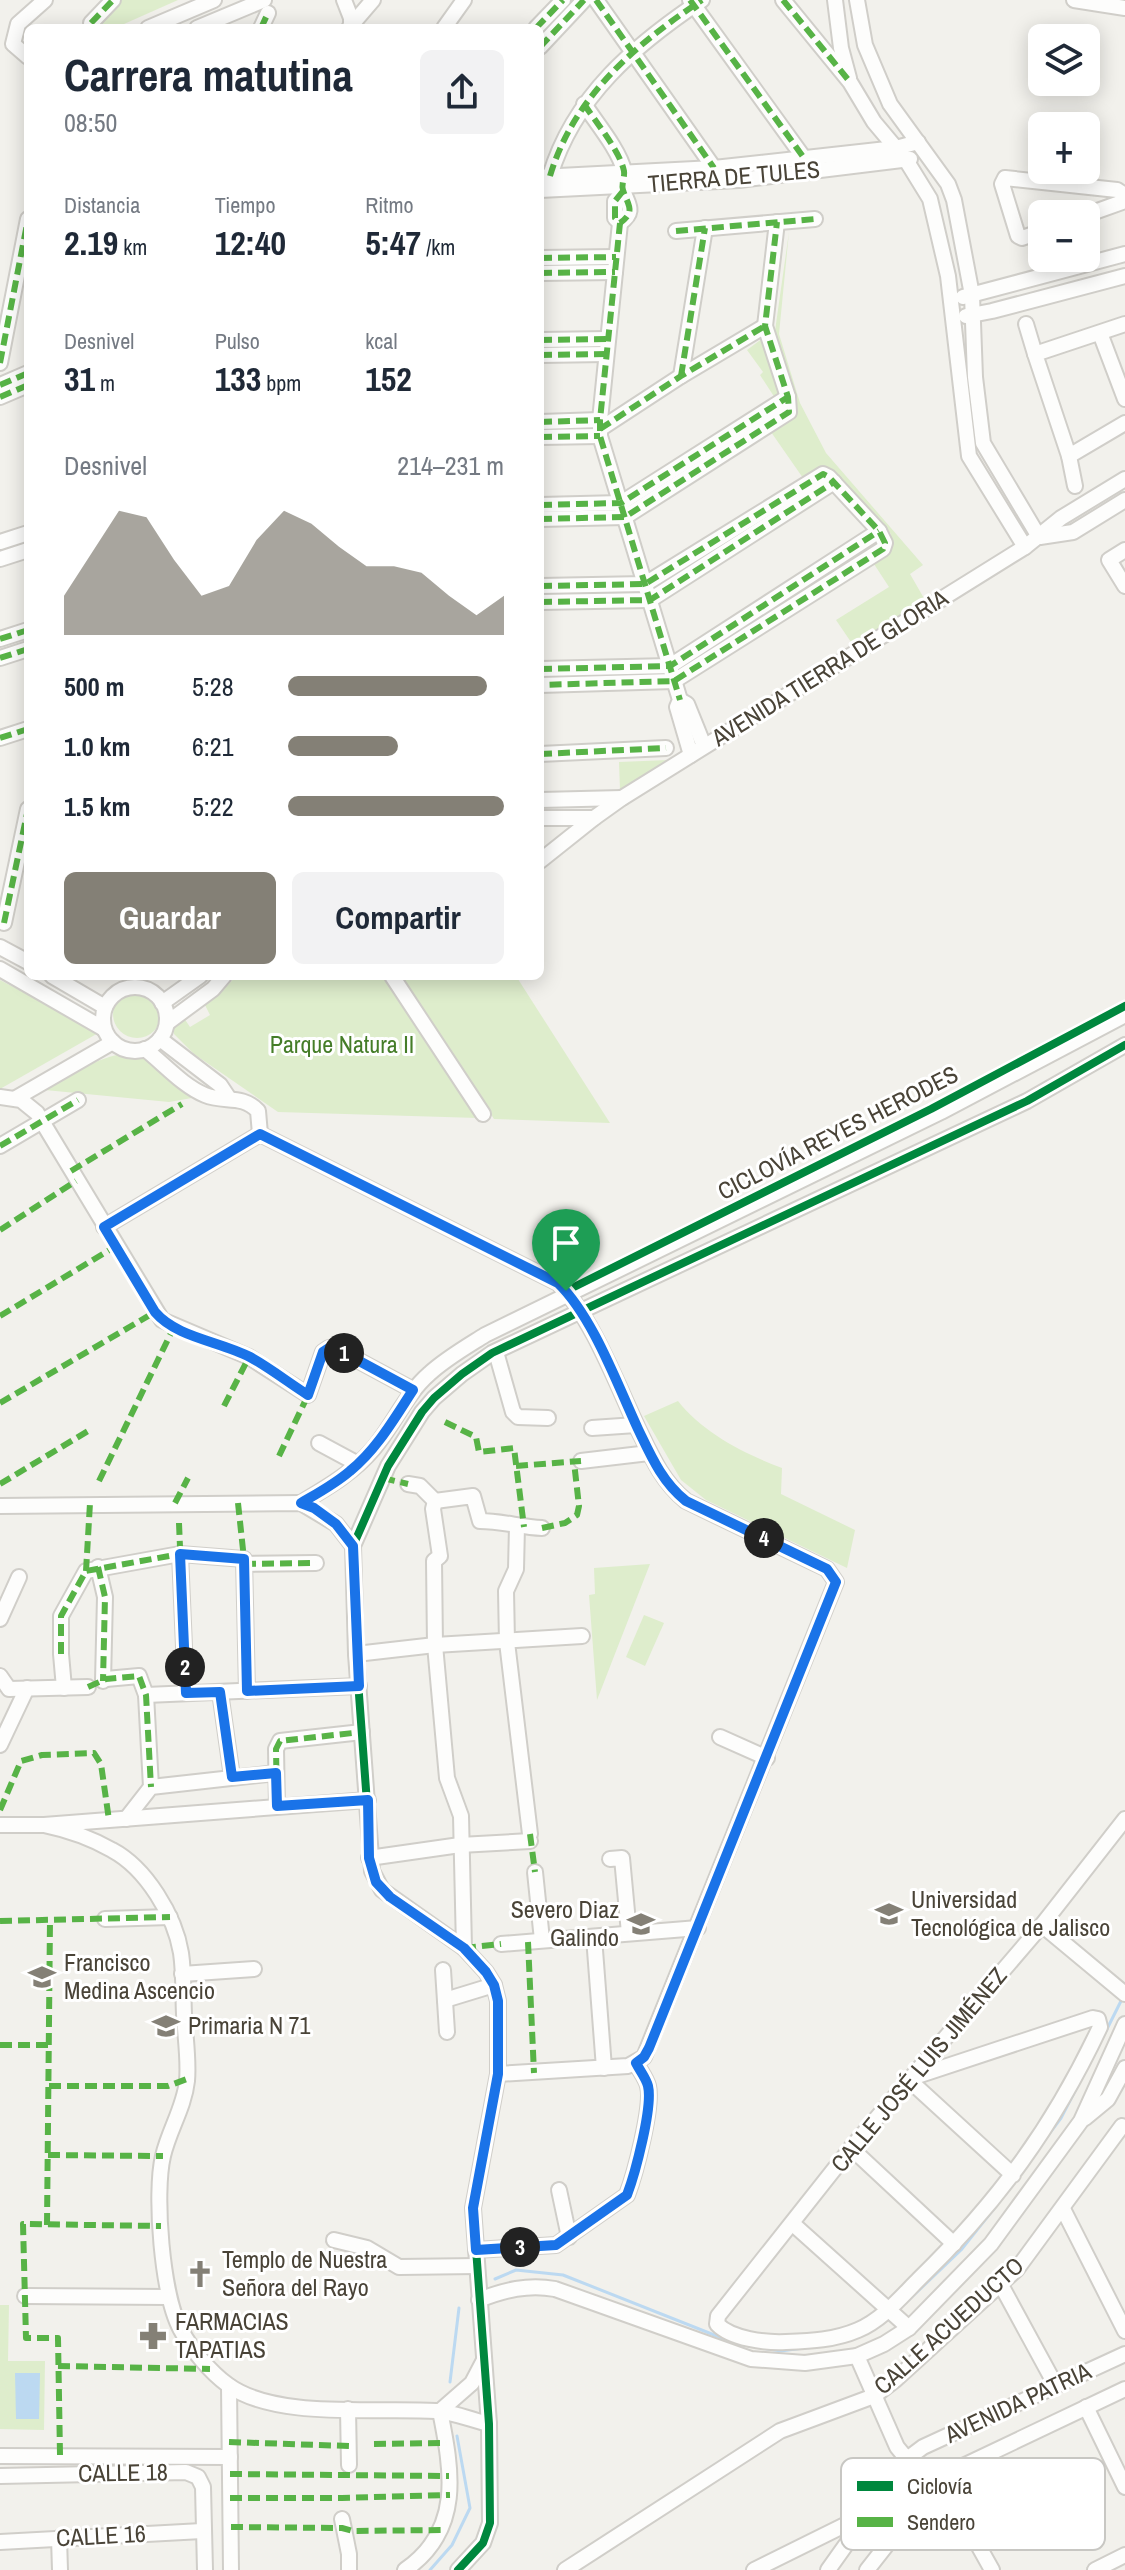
<!DOCTYPE html>
<html lang="es">
<head>
<meta charset="utf-8">
<style>
  :root { --surface:#fff; --page:#f2f2f3; --text:#1f2937; --muted:#747a83; --accent:#848076 }
  body { margin:0; font-family:"Archivo Narrow",sans-serif; background:var(--page); color:var(--text); height:100vh; display:flex; flex-direction:column; font-size:30px; white-space:nowrap }
  * { box-sizing:border-box; margin:0 }
  p { font-size:26px; color:var(--muted) }
  .icon { flex:none; width:44px; height:44px; fill:none; stroke:currentColor; stroke-width:2; stroke-linecap:round; stroke-linejoin:round }
  .map { position:relative; flex:1; overflow:hidden }
  .details { position:absolute; left:24px; top:24px; width:520px; height:956px; display:flex; flex-direction:column; background:var(--surface); border-radius:12px; box-shadow:0 4px 20px #0003 }
  .details>* { flex:none }
  .fabs { position:absolute; left:1028px; top:24px; display:grid; gap:16px }
  .fabs a { display:grid; place-items:center; width:72px; height:72px; border-radius:12px; background:var(--surface); box-shadow:0 4px 20px #0003; font-size:40px }
  .pin { position:absolute; display:grid; place-items:center; width:68px; height:68px; color:#fff; margin:-82px -34px; border-radius:50% 50% 50% 0; rotate:-45deg; box-shadow:0 0 8px #0007 }
  .pin .icon { rotate:45deg }
  .km { position:absolute; width:40px; height:40px; margin:-20px; border-radius:50%; background:#222; color:#fff; font-size:22px; line-height:40px; text-align:center }
  .round { display:grid; place-items:center; flex:none; width:84px; height:84px; border-radius:12px; background:var(--page) }
  .headline { display:flex; align-items:center; justify-content:space-between; height:136px; padding:0 40px }
  h1 { font-size:44px; font-weight:700; line-height:60px }
  .stats { display:grid; grid-template-columns:repeat(3,1fr); gap:12px; height:136px; padding:8px 40px }
  .stats div { display:grid; align-content:center }
  .stats b { font-size:34px; font-weight:700 }
  .stats small { font-size:22px; font-weight:400 }
  .stats p { font-size:22px }
  .chart { height:224px; padding:16px 40px }
  .chart p { display:flex; justify-content:space-between }
  .chart svg { width:100%; height:144px; margin-top:8px; fill:var(--accent); opacity:.7 }
  .primary-button { display:flex; gap:16px; margin-top:auto; padding:16px 40px }
  .primary-button a { flex:1; height:92px; border-radius:12px; background:var(--accent); color:#fff; font-size:32px; font-weight:700; line-height:92px; text-align:center }
  .primary-button a+a { background:var(--page); color:var(--text) }
  ul { padding:0 40px; list-style:none; font-size:26px }
  li { display:grid; grid-template-columns:128px 96px 1fr; align-items:center; height:60px }
  li i { height:20px; border-radius:10px; background:var(--accent) }
  .map>svg:first-child { display:block }
</style>
</head>
<body>
<div class="map">
<svg width="1125" height="2570" viewBox="0 0 1125 2570">
  <rect width="100%" height="100%" fill="#f2f1ec"/>
  <g fill="#deedcc">
    <path d="M122,0H178L115,28H89Z"/>
    <path d="M789,232L779,334L800,403L826,453L923,565L910,574L925,600L853,645L836,620L889,587L874,564L890,552L891,534L833,471L823,468L803,478L771,432L787,421L774,338Z"/>
    <path d="M763,338L780,394L775,398L760,375L763,372L747,350Z"/>
    <path d="M668,760L620,790L619,762Z"/>
    <path d="M236,976H384L478,1118L278,1112L194,1054L174,1034L172,1028L184,1018L190,1027L210,1015L205,1005L220,994Z"/>
    <path d="M399,976H516L610,1123L494,1119Z"/>
    <path d="M0,980L100,1032L0,1089Z"/>
    <circle cx="137" cy="1014" r="24"/>
    <path d="M135,1053L150,1060L192,1098L169,1102L45,1090C73,1075 103,1052 135,1053Z"/>
    <path d="M678,1401C703,1433 745,1454 782,1468L781,1494L855,1530L847,1568L706,1500L681,1480L644,1416Z"/>
    <path d="M650,1564L597,1700L589,1595L595,1594L594,1568Z"/>
    <path d="M644,1615L664,1623L645,1666L626,1657Z"/>
    <path d="M0,2305H9L8,2361H45L44,2430L0,2429Z"/>
  </g>
  <path fill="#bcd9f1" d="M15,2373H40L39,2419H16Z"/>
  <g fill="none" stroke-linecap="round" stroke-linejoin="round">
    <g stroke="#bcd9f1" stroke-width="3">
      <path d="M1106,2031L1122,1999"/>
      <path d="M1043,2142L1061,2118L1077,2087"/>
      <path d="M495,2279L516,2270L563,2275L737,2344L781,2351L803,2348"/>
      <path d="M897,2311L961,2250L996,2206"/>
      <path d="M450,2382L459,2308"/>
      <path d="M430,2570L452,2545L470,2508L457,2436"/>
    </g>
    <g stroke="#d0cec9" stroke-width="18">
      <g id="minor">
        <path d="M344,0L351,18V25"/>
        <path d="M596,0L714,168"/>
        <path d="M690,0L804,158"/>
        <path d="M783,0L850,82L874,122L906,160L930,199L948,276L969,456L1025,547"/>
        <path d="M835,0L841,48L849,78"/>
        <path d="M857,0L865,45L890,104L948,184L954,200L972,295L975,377L983,443L1039,537"/>
        <path d="M1074,0L1125,8"/>
        <path d="M91,23L113,0"/>
        <path d="M148,28L214,0"/>
        <path d="M197,28L264,0"/>
        <path d="M261,28L268,13"/>
        <path d="M349,28L373,0"/>
        <path d="M444,28L464,0"/>
        <path d="M536,28L563,0"/>
        <path d="M540,47L584,0"/>
        <path d="M28,57L13,44L18,24L45,0"/>
        <path d="M584,104C595,121 620,151 624,171C625,177 621,185 623,190C627,204 637,211 620,223"/>
        <path d="M550,176C574,96 635,45 702,0"/>
        <path d="M540,177L714,168L896,148L918,142"/>
        <path d="M540,190L739,180L910,159"/>
        <path d="M623,191L615,201V218L620,223L600,420V436L680,700L677,707L691,755"/>
        <path d="M1086,215L1125,201"/>
        <path d="M676,231L815,219"/>
        <path d="M1042,231L1022,238L1018,236L1002,184L1005,178L1117,190L1125,195"/>
        <path d="M540,258L616,257"/>
        <path d="M540,273L615,272"/>
        <path d="M963,297L1125,254"/>
        <path d="M966,316L992,311L1125,276"/>
        <path d="M1026,324L1035,354"/>
        <path d="M1100,333L1125,399"/>
        <path d="M540,340L608,339"/>
        <path d="M540,355L606,354"/>
        <path d="M0,363L28,219"/>
        <path d="M681,376L705,228"/>
        <path d="M0,385L28,373"/>
        <path d="M0,397L28,385"/>
        <path d="M540,422L600,420"/>
        <path d="M600,429L681,376L765,326"/>
        <path d="M540,437L600,436"/>
        <path d="M1069,456L1125,423"/>
        <path d="M1075,486L1069,456L1035,354L1125,324"/>
        <path d="M540,505L621,503L788,397"/>
        <path d="M540,519L625,517L789,412L788,397L765,326L777,222"/>
        <path d="M1040,537L1073,532L1125,500"/>
        <path d="M0,542L28,533"/>
        <path d="M1125,550L1109,560L1125,586"/>
        <path d="M0,559L28,550"/>
        <path d="M540,586L645,584L823,474L829,477L879,531L885,543L883,549L674,681L540,685"/>
        <path d="M540,602L650,600L834,482"/>
        <path d="M0,639L28,630"/>
        <path d="M0,658L28,649"/>
        <path d="M540,669L670,666L879,531"/>
        <path d="M680,700L687,704L704,746"/>
        <path d="M0,738L28,729"/>
        <path d="M540,754L666,748"/>
        <path d="M540,800L622,798"/>
        <path d="M540,818H594"/>
        <path d="M540,861L594,818L622,798L1025,547L1061,518L1125,479"/>
        <path d="M4,923L28,809"/>
        <path d="M0,947L28,962"/>
        <path d="M0,969L104,1029"/>
        <path d="M52,976L105,1007"/>
        <path d="M392,976L483,1114"/>
        <circle cx="135" cy="1019" r="32"/>
        <path d="M162,1003L200,976"/>
        <path d="M167,1023L213,989L224,976"/>
        <path d="M160,1039L220,1085L228,1097"/>
        <path d="M145,1049C164,1064 183,1086 205,1095C224,1103 242,1094 258,1111L260,1134"/>
        <path d="M0,1097L21,1100L37,1113L162,1320L249,1357L308,1395L323,1352L329,1348L337,1349L413,1390"/>
        <path d="M16,1098L113,1042"/>
        <path d="M260,1134L558,1283C592,1316 619,1390 641,1435C653,1460 664,1483 686,1501L827,1569L836,1582L644,2057L628,2066L498,2074"/>
        <path d="M0,1146L78,1100"/>
        <path d="M104,1227L260,1134"/>
        <path d="M496,1352L513,1412L518,1417L548,1418"/>
        <path d="M592,1428L636,1425"/>
        <path d="M319,1443L358,1464"/>
        <path d="M581,1461L649,1453"/>
        <path d="M408,1484L420,1486L435,1501"/>
        <path d="M435,1501L433,1509L440,1556L434,1561L435,1645L447,1778L461,1816L464,1948"/>
        <path d="M435,1501L473,1496L480,1521C501,1521 521,1527 542,1528"/>
        <path d="M301,1503C328,1487 354,1472 374,1448C394,1424 406,1394 429,1374C445,1359 466,1347 485,1335L941,1112L1125,1015"/>
        <path d="M0,1506L301,1503L336,1524L353,1546"/>
        <path d="M517,1526L516,1569L506,1591L507,1642L530,1834"/>
        <path d="M180,1554L186,1693"/>
        <path d="M244,1564L316,1563"/>
        <path d="M98,1567L105,1597L103,1681"/>
        <path d="M0,1619L19,1577"/>
        <path d="M356,1654L435,1645L582,1636"/>
        <path d="M0,1676L9,1689L88,1687"/>
        <path d="M106,1679L139,1676L146,1695L151,1787"/>
        <path d="M64,1688L61,1654V1616L86,1571L180,1554L244,1559L247,1691"/>
        <path d="M220,1692L232,1777"/>
        <path d="M146,1695L359,1686"/>
        <path d="M720,1737L767,1758"/>
        <path d="M0,1745L27,1688"/>
        <path d="M277,1806L276,1749L280,1741L362,1732"/>
        <path d="M126,1819L151,1787L276,1773"/>
        <path d="M0,1825H44L368,1800"/>
        <path d="M44,1825C68,1830 91,1838 112,1850C146,1868 175,1916 181,1953C184,1973 183,1994 184,2014C185,2036 189,2059 187,2081C184,2108 169,2130 163,2156C154,2194 162,2296 181,2330C191,2349 210,2372 228,2385C276,2420 377,2407 436,2411C453,2412 472,2420 489,2424"/>
        <path d="M369,1858L460,1845L530,1841"/>
        <path d="M610,1859L622,1858L629,1933"/>
        <path d="M535,1872L542,1940"/>
        <path d="M105,1919L170,1917"/>
        <path d="M1042,1925L1125,1994"/>
        <path d="M594,1937L604,2068"/>
        <path d="M501,1944L698,1928"/>
        <path d="M443,1970L447,2032"/>
        <path d="M182,1974L254,1969"/>
        <path d="M445,2000L494,1985"/>
        <path d="M1085,2118L1108,2099L1125,2068"/>
        <path d="M851,2148L954,2244"/>
        <path d="M1013,2175L908,2079L1093,2018L1098,2019L1100,2027C1053,2127 998,2202 919,2279C901,2297 882,2320 858,2330C835,2340 811,2341 786,2342C766,2343 731,2339 717,2324L718,2316L851,2148L1042,1925L1125,1819"/>
        <path d="M559,2190L569,2237"/>
        <path d="M1063,2209L1125,2331"/>
        <path d="M793,2224L909,2328"/>
        <path d="M334,2240L367,2248L399,2267L477,2266"/>
        <path d="M476,2250L556,2245L627,2195C635,2174 653,2106 648,2086C646,2078 640,2071 636,2063"/>
        <path d="M1001,2285L1056,2386"/>
        <path d="M25,2296L168,2297"/>
        <path d="M479,2300C504,2290 528,2284 555,2289L751,2359L805,2363L857,2356L884,2344L909,2328L991,2244L1081,2121L1125,2024"/>
        <path d="M857,2356L897,2447L907,2459L940,2477L992,2570"/>
        <path d="M229,2386L231,2570"/>
        <path d="M1086,2407L1125,2487"/>
        <path d="M348,2409L349,2465"/>
        <path d="M440,2411L472,2383L483,2362"/>
        <path d="M0,2456L230,2457"/>
        <path d="M0,2476L186,2472L198,2477L203,2487L205,2570"/>
        <path d="M342,2519L349,2554V2570"/>
        <path d="M59,2538L60,2570"/>
        <path d="M0,2542L202,2531"/>
        <path d="M405,2570C463,2530 452,2471 440,2411"/>
        <path d="M458,2570L483,2543L490,2523L489,2424L473,2208L498,2074V2001L494,1985L486,1972L464,1948L382,1890L372,1871L356,1654L353,1546L388,1466L422,1412L434,1398L462,1374L492,1353L1027,1101L1125,1045"/>
        <path d="M565,2570L780,2431L874,2396L895,2380L1017,2269L1122,2126"/>
        <path d="M754,2570L865,2515"/>
        <path d="M828,2570L907,2459L923,2447L1125,2354"/>
        <path d="M867,2570L940,2477L1125,2389"/>
        <path d="M1095,2570L1125,2555"/>
      </g>
    </g>
    <use href="#minor" stroke="#fdfdfc" stroke-width="14"/>
    <g stroke="#57b346" stroke-width="6" stroke-dasharray="12 6" stroke-linecap="butt">
      <path d="M596,0L714,168"/>
      <path d="M690,0L804,158"/>
      <path d="M783,0L850,82"/>
      <path d="M91,23L113,0"/>
      <path d="M261,28L268,13"/>
      <path d="M536,28L563,0"/>
      <path d="M540,47L584,0"/>
      <path d="M584,104C595,121 620,151 624,171C625,177 621,185 623,190C627,204 637,211 620,223"/>
      <path d="M550,176C574,96 635,45 702,0"/>
      <path d="M623,191L615,201V218L620,223L600,420V436L680,700"/>
      <path d="M676,231L815,219"/>
      <path d="M540,258L616,257"/>
      <path d="M540,273L615,272"/>
      <path d="M540,340L608,339"/>
      <path d="M540,355L606,354"/>
      <path d="M0,363L28,219"/>
      <path d="M681,376L705,228"/>
      <path d="M0,385L28,373"/>
      <path d="M0,397L28,385"/>
      <path d="M540,422L600,420"/>
      <path d="M600,429L681,376L765,326"/>
      <path d="M540,437L600,436"/>
      <path d="M540,505L621,503L788,397"/>
      <path d="M540,519L625,517L789,412L788,397L765,326L777,222"/>
      <path d="M540,586L645,584L823,474L829,477L879,531L885,543L883,549L674,681L540,685"/>
      <path d="M540,602L650,600L834,482"/>
      <path d="M0,639L28,630"/>
      <path d="M0,658L28,649"/>
      <path d="M540,669L670,666L879,531"/>
      <path d="M0,738L28,729"/>
      <path d="M540,754L666,748"/>
      <path d="M4,923L28,809"/>
      <path d="M0,1146L78,1100"/>
      <path d="M71,1171L182,1104"/>
      <path d="M0,1230L76,1181"/>
      <path d="M0,1316L116,1246"/>
      <path d="M0,1403L155,1312"/>
      <path d="M224,1406L249,1357"/>
      <path d="M445,1422L476,1437L479,1452L514,1448L524,1527"/>
      <path d="M279,1456L308,1395"/>
      <path d="M516,1466L581,1461"/>
      <path d="M383,1478L408,1484"/>
      <path d="M99,1481L174,1327"/>
      <path d="M0,1484L88,1431"/>
      <path d="M175,1503L188,1478"/>
      <path d="M238,1503L244,1559L247,1691"/>
      <path d="M179,1523L186,1693"/>
      <path d="M542,1528L565,1523L577,1515L579,1506L574,1462"/>
      <path d="M244,1564L316,1563"/>
      <path d="M98,1567L105,1597L103,1681"/>
      <path d="M86,1571L90,1503"/>
      <path d="M61,1654V1616L86,1571L180,1554L244,1559"/>
      <path d="M88,1687L106,1679L139,1676L146,1695L151,1787"/>
      <path d="M220,1692L232,1777"/>
      <path d="M277,1806L276,1749L280,1741L362,1732"/>
      <path d="M0,1810L21,1761L42,1755L94,1753L101,1764L109,1820"/>
      <path d="M530,1834L535,1872"/>
      <path d="M0,1921L170,1917"/>
      <path d="M528,1942L534,2073"/>
      <path d="M464,1948L501,1944"/>
      <path d="M0,2045H49"/>
      <path d="M49,2086H168L187,2079"/>
      <path d="M48,2155L163,2156"/>
      <path d="M47,2225L50,1920"/>
      <path d="M58,2366L210,2369"/>
      <path d="M229,2442L349,2446"/>
      <path d="M374,2444L446,2443"/>
      <path d="M60,2455L58,2338H26L23,2224L161,2226"/>
      <path d="M230,2474L449,2476"/>
      <path d="M230,2498H342L450,2495"/>
      <path d="M231,2527L342,2528L353,2531L442,2530"/>
    </g>
    <g stroke="#fff" stroke-width="13">
      <g id="cycleway">
        <path d="M566,1291L931,1109L1125,1006"/>
        <path d="M458,2570L483,2543L490,2523L489,2424L473,2208L498,2074V2001L494,1985L486,1972L464,1948L382,1890L372,1871L356,1654L353,1546L388,1466L422,1412L434,1398L462,1374L492,1353L1027,1101L1125,1045"/>
      </g>
    </g>
    <use href="#cycleway" stroke="#00873e" stroke-width="8"/>
  </g>
  <g fill="none" stroke-linecap="round" stroke-linejoin="round">
    <g stroke="#fff" stroke-width="16">
      <path id="route" d="M260,1134L558,1283C593,1317 617,1384 638,1429C651,1456 662,1482 686,1501L827,1569L836,1582L649,2048L644,2057L636,2063C640,2071 646,2078 648,2086C653,2107 635,2174 627,2195L556,2245L476,2250L473,2208L498,2074V2001L494,1985L486,1972L464,1948L390,1897L376,1882L369,1858L368,1800L277,1806L276,1773L232,1777L220,1692L186,1693L180,1554L244,1559L247,1691L359,1686L353,1546L336,1524L314,1508L301,1503C318,1493 335,1484 350,1471C377,1449 394,1419 413,1390L337,1349L329,1348L323,1352L308,1395C289,1383 270,1368 250,1357C220,1341 177,1338 155,1312L104,1227Z"/>
    </g>
    <use href="#route" stroke="#1a73e8" stroke-width="10"/>
  </g>
  <defs>
    <g id="university-bare" transform="scale(2.16)"><path d="M0-5L7-2L0 1L-7-2ZM-4 1L0 2.5L4 1V4Q0 6-4 4Z" fill="#848076" stroke="#fff" stroke-width="2.5" paint-order="stroke"/></g>
    <g id="school-bare" transform="scale(2.16)"><path d="M0-5L7-2L0 1L-7-2ZM-4 1L0 2.5L4 1V4Q0 6-4 4Z" fill="#848076" stroke="#fff" stroke-width="2.5" paint-order="stroke"/></g>
    <g id="church-bare" transform="scale(2.16)"><path d="M-1.2-6h2.4v3.5h3.3v2.4h-3.3V6h-2.4V-.1h-3.3v-2.4h3.3Z" fill="#848076" stroke="#fff" stroke-width="2.5" paint-order="stroke"/></g>
    <g id="pharmacy-bare" transform="scale(2.16)"><path d="M-2-6h4v4h4v4h-4v4h-4v-4h-4v-4h4Z" fill="#848076" stroke="#fff" stroke-width="2.5" paint-order="stroke"/></g>
  </defs>
  <g fill-rule="evenodd">
    <use href="#university-bare" x="889" y="1914"/>
    <use href="#school-bare" x="641" y="1924"/>
    <use href="#school-bare" x="42" y="1977"/>
    <use href="#school-bare" x="166" y="2026"/>
    <use href="#church-bare" x="200" y="2274"/>
    <use href="#pharmacy-bare" x="153" y="2336"/>
  </g>
  <g text-anchor="middle" stroke-width="6" stroke-linejoin="round" paint-order="stroke">
    <g font-size="24" fill="#494337" stroke="#fff">
      <text transform="translate(734 177) rotate(-5)" y="8">TIERRA DE TULES</text>
      <text transform="translate(830 668) rotate(-32)" y="8">AVENIDA TIERRA DE GLORIA</text>
      <text transform="translate(838 1133) rotate(-27)" y="8">CICLOVÍA REYES HERODES</text>
      <text transform="translate(919 2070) rotate(-50)" y="8">CALLE JOSÉ LUIS JIMÉNEZ</text>
      <text transform="translate(949 2326) rotate(-42)" y="8">CALLE ACUEDUCTO</text>
      <text transform="translate(1018 2403) rotate(-25)" y="8">AVENIDA PATRIA</text>
      <text transform="translate(123 2473) rotate(-1)" y="8">CALLE 18</text>
      <text transform="translate(101 2536) rotate(-3)" y="8">CALLE 16</text>
    </g>
    <g font-size="24" fill="#457d28" stroke="#fff">
      <text x="342" y="1053">Parque Natura II</text>
    </g>
    <g font-size="24" fill="#494337" stroke="#fff" text-anchor="start">
      <text x="911" y="1908">Universidad<tspan x="911" dy="28">Tecnológica de Jalisco</tspan></text>
      <text x="619" y="1918" text-anchor="end">Severo Diaz<tspan x="619" dy="28">Galindo</tspan></text>
      <text x="64" y="1971">Francisco<tspan x="64" dy="28">Medina Ascencio</tspan></text>
      <text x="188" y="2034">Primaria N 71</text>
      <text x="222" y="2268">Templo de Nuestra<tspan x="222" dy="28">Señora del Rayo</tspan></text>
      <text x="175" y="2330">FARMACIAS<tspan x="175" dy="28">TAPATIAS</tspan></text>
    </g>
  </g>
  <rect x="841" y="2458" width="264" height="92" rx="12" fill="#fff" stroke="#c8c7c3" stroke-width="2"/>
  <rect x="857" y="2481" width="36" height="10" fill="#00873e"/>
  <rect x="857" y="2517" width="36" height="10" fill="#57b346"/>
  <g font-size="22" fill="#494337">
    <text x="907" y="2494">Ciclovía</text>
    <text x="907" y="2530">Sendero</text>
  </g>
</svg>
<div class="fabs">
<a><svg class="icon" aria-label="layers" viewBox="0 0 24 24"><path d="M12 4l9 5-9 5-9-5zM3 14l9 5 9-5"/></svg></a>
<a>+</a>
<a>−</a>
</div>
<div class="pin" style="left:566px;top:1291px;background:#1e9e55"><svg class="icon" aria-label="arrive" viewBox="0 0 24 24"><path d="M6 21V4h12l-3 4 3 4H6"/></svg></div>
<b class="km" style="left:344px;top:1353px">1</b>
<b class="km" style="left:185px;top:1667px">2</b>
<b class="km" style="left:520px;top:2247px">3</b>
<b class="km" style="left:764px;top:1538px">4</b>
<section class="details">
<div class="headline"><div><h1>Carrera matutina</h1><p>08:50</p></div><a class="round"><svg class="icon" aria-label="share" viewBox="0 0 24 24"><path d="M12 15V3M7 8l5-5 5 5M5 13v7h14v-7"/></svg></a></div>
<div class="stats">
<div><p>Distancia</p><b>2.19<small> km</small></b></div>
<div><p>Tiempo</p><b>12:40</b></div>
<div><p>Ritmo</p><b>5:47<small> /km</small></b></div>
</div>
<div class="stats">
<div><p>Desnivel</p><b>31<small> m</small></b></div>
<div><p>Pulso</p><b>133<small> bpm</small></b></div>
<div><p>kcal</p><b>152</b></div>
</div>
<div class="chart"><p><span>Desnivel</span>214–231 m</p>
<svg viewBox="0 0 160 44" preserveAspectRatio="none"><path d="M0 44V32L10 19L20 6L30 8L40 21L50 32L60 29L70 15L80 6L90 10L100 17L110 23L120 23L130 25L140 32L150 38L160 32V44z"/></svg>
</div>
<ul>
<li><b>500 m</b>5:28<i style="width:92%"></i></li>
<li><b>1.0 km</b>6:21<i style="width:51%"></i></li>
<li><b>1.5 km</b>5:22<i style="width:100%"></i></li>
</ul>
<div class="primary-button"><a>Guardar</a><a>Compartir</a></div>
</section>
</div>
</body>
</html>
